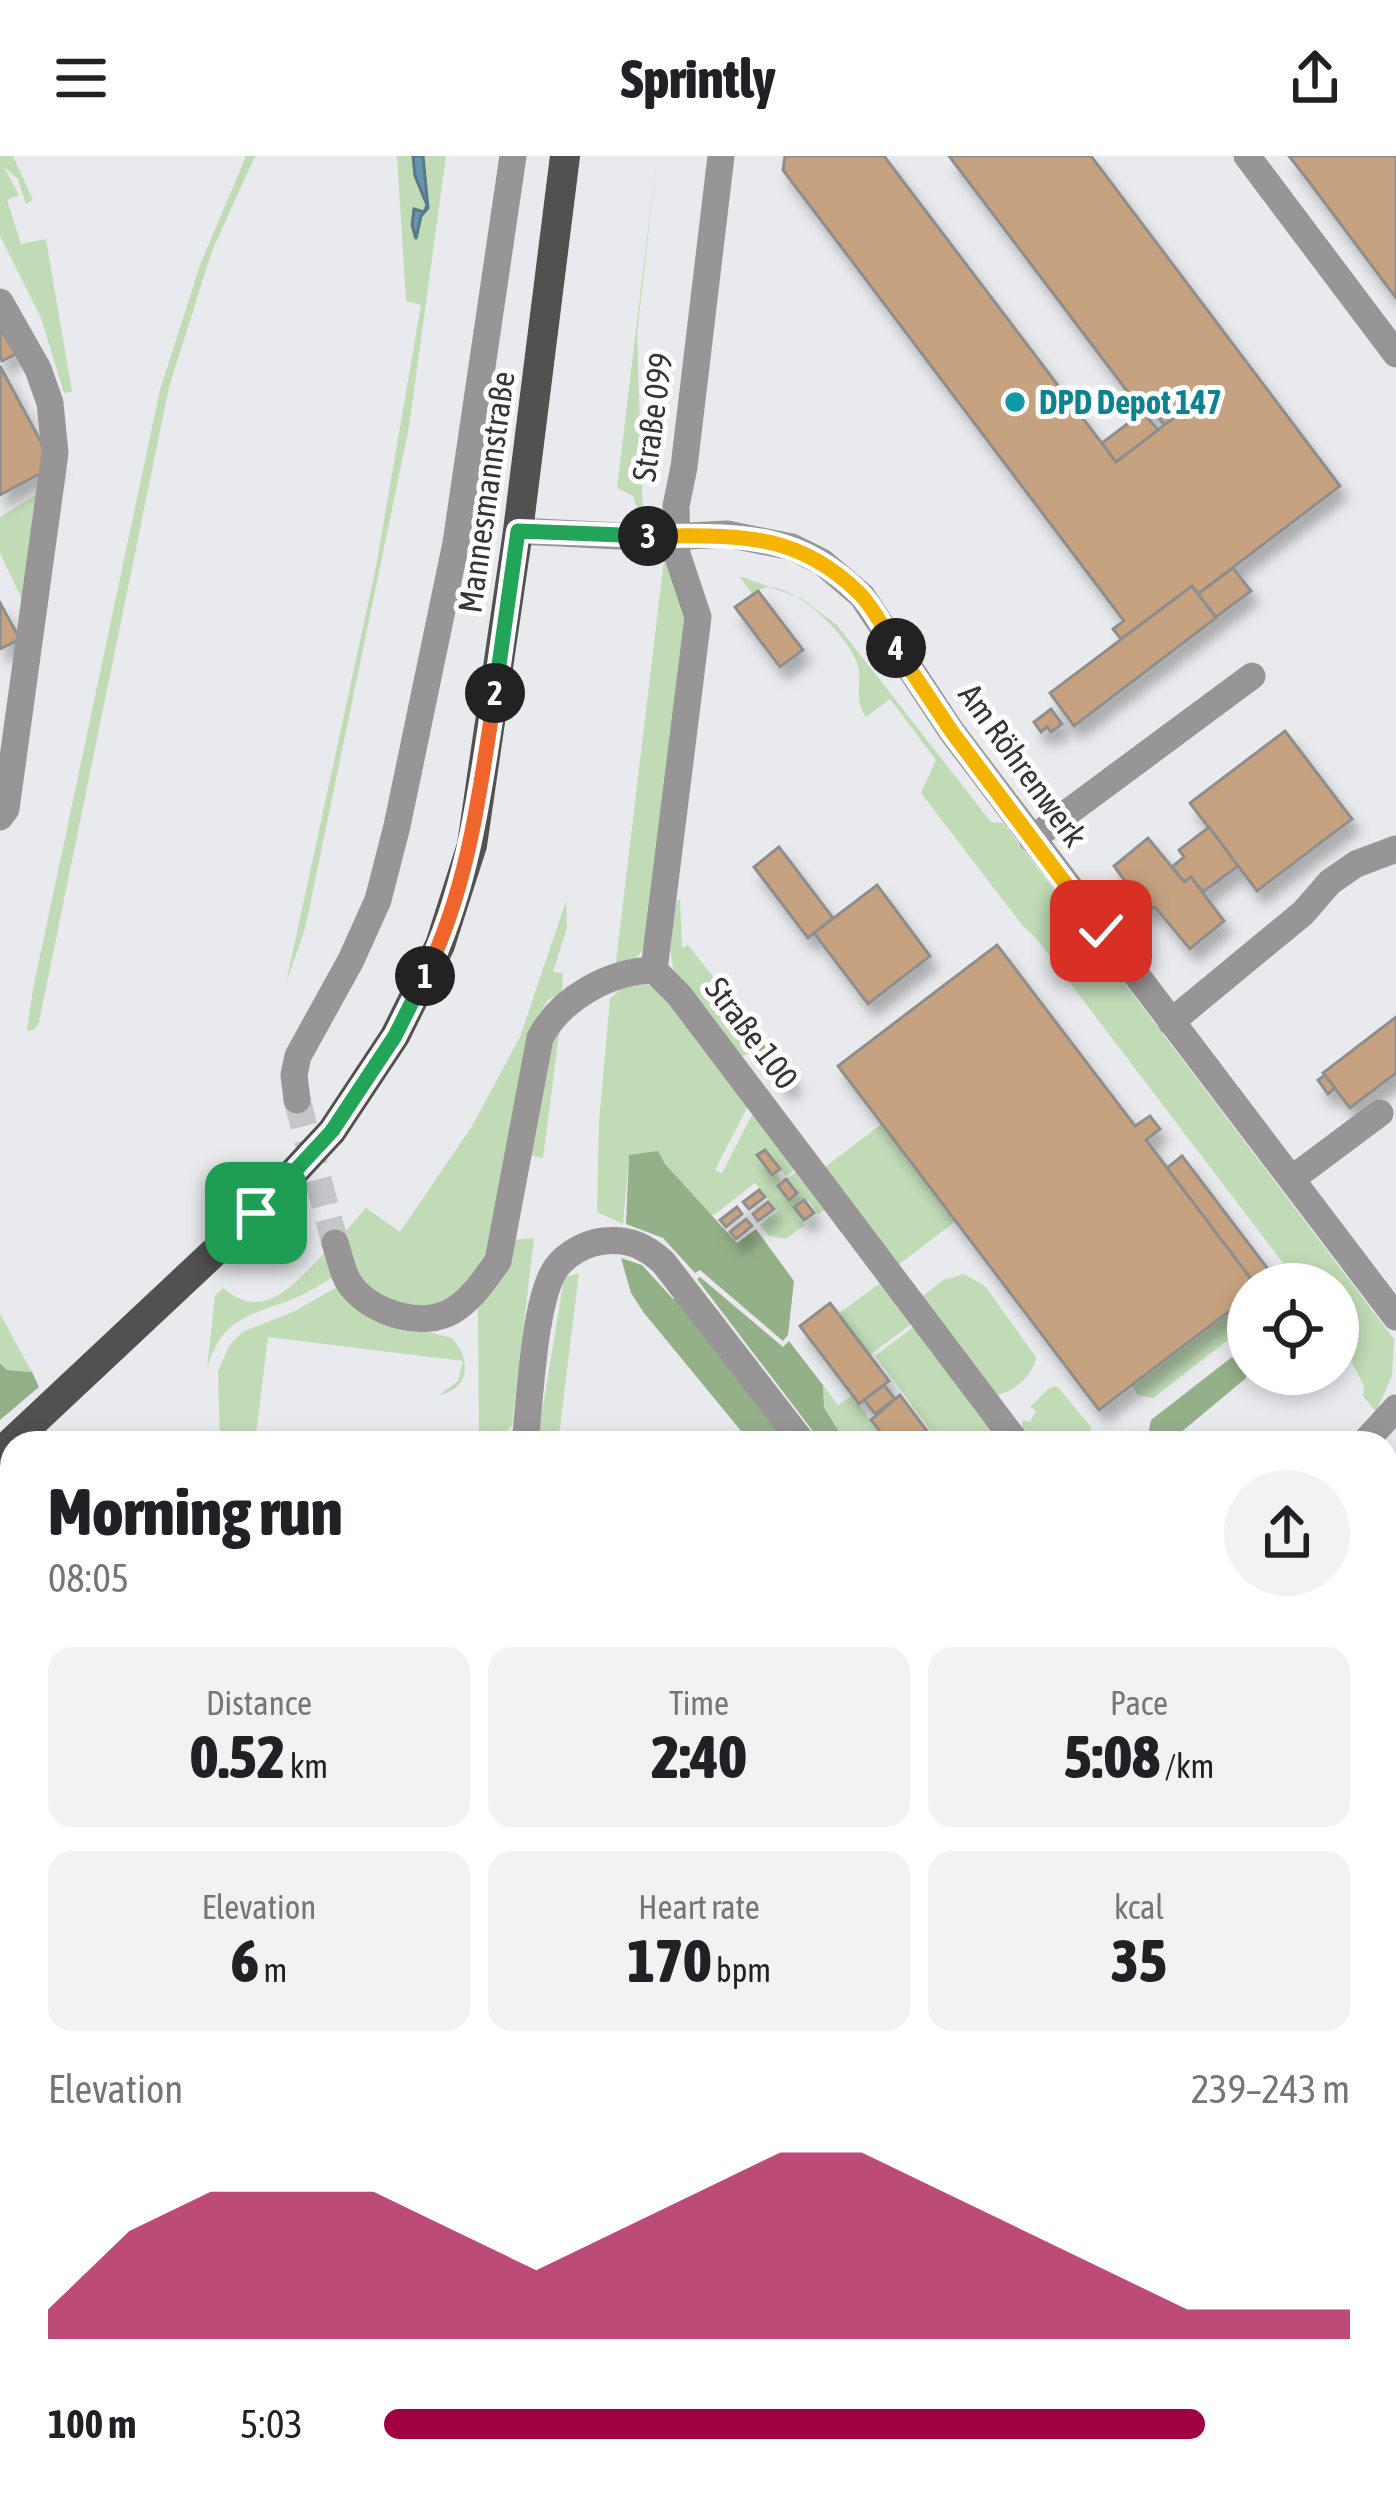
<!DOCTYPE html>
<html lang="en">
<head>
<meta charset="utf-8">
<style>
  :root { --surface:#fff; --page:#f2f2f2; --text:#202124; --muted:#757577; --accent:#a0003f }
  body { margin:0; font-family:"Asap Condensed",sans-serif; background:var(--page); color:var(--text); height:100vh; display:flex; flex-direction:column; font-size:45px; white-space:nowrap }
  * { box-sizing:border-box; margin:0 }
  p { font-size:39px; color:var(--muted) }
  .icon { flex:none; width:66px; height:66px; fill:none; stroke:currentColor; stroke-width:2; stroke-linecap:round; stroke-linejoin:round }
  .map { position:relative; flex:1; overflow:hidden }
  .side { position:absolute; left:0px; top:1275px; width:1398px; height:1062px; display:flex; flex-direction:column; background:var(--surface); border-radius:36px 36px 0 0; box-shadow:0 6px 18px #0003 }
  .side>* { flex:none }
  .buttons { position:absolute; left:1227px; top:1107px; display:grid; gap:24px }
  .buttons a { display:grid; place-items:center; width:132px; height:132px; border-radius:50%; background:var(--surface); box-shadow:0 6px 18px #0003; font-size:60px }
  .pin { position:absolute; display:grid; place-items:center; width:102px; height:102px; color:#fff; margin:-51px; border-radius:24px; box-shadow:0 6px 18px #0006 }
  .km { position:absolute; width:60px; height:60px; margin:-30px; border-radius:50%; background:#222; color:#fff; font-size:33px; line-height:60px; text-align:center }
  .round { display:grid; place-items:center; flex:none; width:126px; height:126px; border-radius:63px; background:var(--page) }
  .overview { display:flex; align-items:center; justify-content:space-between; height:204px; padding:0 48px }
  h1 { font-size:66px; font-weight:800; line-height:90px }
  .stats { display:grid; grid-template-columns:repeat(3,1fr); gap:18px; height:204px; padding:12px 48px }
  .stats div { display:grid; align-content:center; border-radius:24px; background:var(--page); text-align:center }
  .stats b { font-size:60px; font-weight:800 }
  .stats small { font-size:33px; font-weight:400 }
  .stats p { font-size:33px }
  .chart { height:336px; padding:24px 48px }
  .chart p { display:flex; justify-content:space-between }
  .chart svg { width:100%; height:216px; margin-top:12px; fill:var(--accent); opacity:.7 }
  ul { padding:0 48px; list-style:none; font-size:39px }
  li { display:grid; grid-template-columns:192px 144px 1fr; align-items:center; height:90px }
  li i { height:30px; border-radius:15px; background:var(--accent) }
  header { display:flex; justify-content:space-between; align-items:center; height:156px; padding:0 48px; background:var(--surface); font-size:54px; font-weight:800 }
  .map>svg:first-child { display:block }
</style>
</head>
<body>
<header><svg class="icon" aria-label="menu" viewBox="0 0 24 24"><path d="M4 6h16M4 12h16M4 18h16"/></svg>Sprintly<svg class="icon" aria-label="share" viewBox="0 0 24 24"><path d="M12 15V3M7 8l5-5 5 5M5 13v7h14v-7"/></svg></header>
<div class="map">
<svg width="1396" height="2337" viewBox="0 0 1396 2337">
  <defs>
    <filter id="shadow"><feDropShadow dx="7" dy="12" stdDeviation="6" flood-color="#0004"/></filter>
  </defs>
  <rect width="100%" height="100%" fill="#e9eaed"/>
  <g fill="#c0dbb6">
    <path d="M0,0H13L33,44L26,48L18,23L4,11L19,39L7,44L21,88L46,83L72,236L64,237L41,162L0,80Z"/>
    <path d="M246,0H255L212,95L169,231L39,866L35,873L27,875L33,833L160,234L200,109Z"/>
    <path d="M397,0H446L409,271L305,773L286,827L376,411L421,149L406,145Z"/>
    <path d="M657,0L637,179L643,361H640L633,340L617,332Z"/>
    <path d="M45,333L25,450L0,397V361Z"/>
    <path d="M672,337L689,465L644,793L632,806L615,814Z"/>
    <path d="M739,420L801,442L837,469L991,666L1003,667L1394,1183L1392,1220L1376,1256L1363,1240L1364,1230L1338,1180V1128H1299L1035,781L1022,769L921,637L936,604L890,543L866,561C854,542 861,535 859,515C856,486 799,431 770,431C763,431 758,435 752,438Z"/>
    <path d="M680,743L682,792L688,789L759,879L750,886L756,894L740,901L674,818L669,786L676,747Z"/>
    <path d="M566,745L567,772L553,816L563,817L562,837L548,844L537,861L491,1092L472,1127L435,1151L399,1149L362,1129L343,1078L366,1052L400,1076L472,970L520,881Z"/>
    <path d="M645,827L658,833L749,948L715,1014L722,1017L754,955L797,1012L786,1020L765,994L758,999L772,1018L776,1017L789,1043L797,1037L786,1023L799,1014L827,1052L818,1059L809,1045L803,1044L794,1051L805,1069L786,1083L769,1080L760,1069L778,1055L755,1027L714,1059L708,1057L665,1008L629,1000L623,1068L597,1056L599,965L610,843L621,832Z"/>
    <path d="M561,863L543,1002L529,999L548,887Z"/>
    <path d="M882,968L956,1065L894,1112L821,1014Z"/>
    <path d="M534,1082L512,1269L498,1286H479L478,1153L502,1117L514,1084Z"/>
    <path d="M327,1095L338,1118C322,1128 306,1138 288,1145C246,1160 220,1165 207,1213L215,1140L223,1132C266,1169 295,1125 327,1095Z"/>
    <path d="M579,1117L558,1287H537L564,1122Z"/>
    <path d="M964,1118L985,1130L1036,1201C1034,1218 1014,1237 996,1239L919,1143L943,1124Z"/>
    <path d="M883,1125L914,1166L870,1199L838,1158Z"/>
    <path d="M335,1132L385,1165L452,1182C471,1203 471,1233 439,1239L458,1225L463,1205L268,1181L255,1287H220L218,1215L229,1190L242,1176L293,1156Z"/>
    <path d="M1230,1155L1237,1167L1233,1180L1153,1242L1138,1239L1132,1230Z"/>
    <path d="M0,1158L32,1216L7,1214L0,1206Z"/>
    <path d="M916,1169L992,1274L974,1287H940L875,1200Z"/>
    <path d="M823,1229L838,1249L853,1239L885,1287H846L824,1250Z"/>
    <path d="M1057,1230L1091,1271V1287H1029L1021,1276L1023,1264L1030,1266L1036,1255L1030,1251L1049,1232Z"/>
  </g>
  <g fill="#94b089">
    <path d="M658,995L665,1008L737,1087L756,1073L794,1125L788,1179L783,1185L700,1114L695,1117L663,1082L626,1068L629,999Z"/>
    <path d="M621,1102L642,1109L673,1143L676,1141L787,1287H751L644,1157L631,1137Z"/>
    <path d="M700,1121L783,1191L789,1185L823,1229L824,1251L846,1287H822L697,1123Z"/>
    <path d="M1232,1201L1246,1215V1222L1168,1287H1157L1149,1274L1151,1264Z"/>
    <path d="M0,1207L7,1214L32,1216L39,1231L0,1264Z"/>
    <path d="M1386,2150H1396V2242L1386,2239Z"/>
  </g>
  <path fill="#6696ae" stroke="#57798a" stroke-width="3" d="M413,0H423L428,52L421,60L416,83L412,69L414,53L424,56L427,49L415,20Z"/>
  <g fill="#c6a280" stroke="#908e8c" stroke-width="3" filter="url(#shadow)">
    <path d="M785,0H884L1116,306L1176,260L1162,241L1143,256L949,0H1091L1340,330L1198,438L1192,430L1121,483L1113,473L1124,465L783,14Z"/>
    <path d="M1289,0H1396V142L1307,23Z"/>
    <path d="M0,173L16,198L2,205L0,201Z"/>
    <path d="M0,210L54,310L0,339Z"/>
    <path d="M1162,241L1176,260L1164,269L1150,250Z"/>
    <path d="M1143,256L1158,274L1116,306L1102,287Z"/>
    <path d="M1233,412L1251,435L1216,461L1198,438Z"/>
    <path d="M1192,430L1216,462L1074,570L1050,537Z"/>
    <path d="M758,435L803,494L780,511L735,451Z"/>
    <path d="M0,447L20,483L0,493Z"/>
    <path d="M1051,553L1062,568L1051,576L1047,571L1041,576L1034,566Z"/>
    <path d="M1285,575L1352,663L1257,735L1190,647Z"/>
    <path d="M1209,671L1238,710L1203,736L1191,721L1184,726L1172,711L1184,701L1179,694Z"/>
    <path d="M1148,682L1184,726L1191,721L1224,765L1190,793L1155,751L1147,755L1114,710Z"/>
    <path d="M779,691L833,762L808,782L754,711Z"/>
    <path d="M1106,726L1115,738L1104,747L1095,734Z"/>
    <path d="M877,729L930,800L868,848L814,777Z"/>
    <path d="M997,789L1135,970L1150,960L1160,973L1146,984L1255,1128H1248V1141L1099,1254L838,910Z"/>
    <path d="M1396,861V917L1350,952L1323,917Z"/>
    <path d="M762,882L794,924L785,931L752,889Z"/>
    <path d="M1325,919L1335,932L1328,938L1318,924Z"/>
    <path d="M765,994L780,1013L772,1019L757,999Z"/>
    <path d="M1182,1000L1274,1121L1265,1128H1255L1167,1012Z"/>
    <path d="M786,1023L797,1037L789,1044L778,1030Z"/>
    <path d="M759,1034L765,1041L749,1053L743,1046Z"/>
    <path d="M804,1044L814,1057L804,1064L794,1051Z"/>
    <path d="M768,1046L774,1053L758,1065L753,1058Z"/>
    <path d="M737,1051L742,1058L726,1071L720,1064Z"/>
    <path d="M746,1063L752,1070L736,1083L730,1076Z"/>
    <path d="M830,1147L889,1225L859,1248L800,1170Z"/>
    <path d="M884,1229L895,1243L875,1258L864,1244Z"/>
    <path d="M900,1239L936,1287H889L871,1264Z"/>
    <path d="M1386,1443L1396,1457V1526L1386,1513Z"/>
    <path d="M12,1957V2325H244L253,2337H0V1966Z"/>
  </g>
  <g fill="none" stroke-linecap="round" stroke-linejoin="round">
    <path stroke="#c5c6c9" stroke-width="27" stroke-dasharray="27 14" stroke-linecap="butt" d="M297,944L335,1087"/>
    <g stroke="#979595" stroke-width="27">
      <path d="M1247,0L1396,198"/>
      <path d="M0,146L38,213L50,247L55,297L6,653L0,661"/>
      <path d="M518,375L639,381"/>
      <path d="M688,380L727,378L792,391L822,406L862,440L952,576L1396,1161"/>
      <path d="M1032,683L1252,520"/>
      <path d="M654,814L698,461L677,398L676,350L684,311L721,0"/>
      <path d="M1171,866L1303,757L1330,726L1356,708L1396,693"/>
      <path d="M297,944L294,919L298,900L351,804L378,744L397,670L456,387L513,0"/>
      <path d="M1293,1022L1380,957"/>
      <path d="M335,1087C340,1101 343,1121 352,1131C374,1158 424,1173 454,1154C473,1142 485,1123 498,1105L540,882C560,843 609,815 654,814L679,839L1017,1287"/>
      <path d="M525,1287C530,1245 534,1143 556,1112C567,1097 586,1087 604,1085C628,1082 645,1090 663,1106L803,1287"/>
      <path d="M1364,1287L1396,1252"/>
      <path d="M0,1445L12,1450"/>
      <path d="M1386,1707L1396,1714"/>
      <path d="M0,1838L12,1852"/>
      <path d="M305,2325L311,2337"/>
      <path d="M529,2325L538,2337"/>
      <path d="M487,2337L501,2325"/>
    </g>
    <path stroke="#535050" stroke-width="30" d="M0,1297L256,1057L332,975L395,880L440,789L472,689L518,375L565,0"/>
    <path stroke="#979595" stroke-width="27" d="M639,381L688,380"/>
  </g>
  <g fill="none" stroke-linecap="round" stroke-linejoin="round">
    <g stroke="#fff" stroke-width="24">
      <path id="split-1" d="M256,1057L332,975L395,880L425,820"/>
    </g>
    <g stroke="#fff" stroke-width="24">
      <path id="split-2" d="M425,820C469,730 480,634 495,537"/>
    </g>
    <g stroke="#fff" stroke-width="24">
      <path id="split-3" d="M495,537L518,375L648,380"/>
    </g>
    <g stroke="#fff" stroke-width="24">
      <path id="split-4" d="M648,380C732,380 794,373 859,437C874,452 884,474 896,492"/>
    </g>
    <g stroke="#fff" stroke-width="24">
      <path id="split-5" d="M896,492L952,576L1101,775"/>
    </g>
    <use href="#split-1" stroke="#22a559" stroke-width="15"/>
    <use href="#split-2" stroke="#f0652b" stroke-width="15"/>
    <use href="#split-3" stroke="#22a559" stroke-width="15"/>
    <use href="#split-4" stroke="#f5b400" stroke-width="15"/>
    <use href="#split-5" stroke="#f5b400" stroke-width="15"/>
  </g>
  <circle fill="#0f9aa8" stroke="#fff" stroke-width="4.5" cx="1015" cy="246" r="12"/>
  <g text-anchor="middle" stroke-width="10" stroke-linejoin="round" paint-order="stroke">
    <g font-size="33" font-weight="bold" fill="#0d838f" stroke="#fff" text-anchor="start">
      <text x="1039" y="258">DPD Depot 147</text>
    </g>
    <g font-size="33" fill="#353537" stroke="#fff">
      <text transform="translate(652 261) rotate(-82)" y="12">Straße 099</text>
      <text transform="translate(486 336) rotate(-82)" y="12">Mannesmannstraße</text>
      <text transform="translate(1023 609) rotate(54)" y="12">Am Röhrenwerk</text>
      <text transform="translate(752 877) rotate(53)" y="12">Straße 100</text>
    </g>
  </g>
</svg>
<div class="buttons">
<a><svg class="icon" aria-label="locate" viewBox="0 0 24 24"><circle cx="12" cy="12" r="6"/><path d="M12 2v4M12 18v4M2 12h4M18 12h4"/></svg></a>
</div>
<div class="pin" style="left:256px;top:1057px;background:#1e9e55"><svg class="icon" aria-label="arrive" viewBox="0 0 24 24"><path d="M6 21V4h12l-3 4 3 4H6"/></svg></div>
<div class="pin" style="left:1101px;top:775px;background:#d93025"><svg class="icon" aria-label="check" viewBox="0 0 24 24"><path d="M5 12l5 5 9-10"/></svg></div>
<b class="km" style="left:425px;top:820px">1</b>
<b class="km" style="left:495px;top:537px">2</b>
<b class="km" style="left:648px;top:380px">3</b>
<b class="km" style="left:896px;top:492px">4</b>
<section class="side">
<div class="overview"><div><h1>Morning run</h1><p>08:05</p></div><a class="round"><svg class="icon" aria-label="share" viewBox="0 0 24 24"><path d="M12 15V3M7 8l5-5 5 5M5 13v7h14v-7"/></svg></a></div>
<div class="stats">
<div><p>Distance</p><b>0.52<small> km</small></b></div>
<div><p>Time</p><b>2:40</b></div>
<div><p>Pace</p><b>5:08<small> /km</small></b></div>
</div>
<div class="stats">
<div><p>Elevation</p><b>6<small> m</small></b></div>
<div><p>Heart rate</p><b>170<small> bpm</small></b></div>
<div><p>kcal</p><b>35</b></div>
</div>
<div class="chart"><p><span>Elevation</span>239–243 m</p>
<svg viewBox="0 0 160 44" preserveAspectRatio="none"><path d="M0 44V38L10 22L20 14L30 14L40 14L50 22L60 30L70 22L80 14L90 6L100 6L110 14L120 22L130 30L140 38L150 38L160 38V44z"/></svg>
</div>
<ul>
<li><b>100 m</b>5:03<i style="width:85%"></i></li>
</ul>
</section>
</div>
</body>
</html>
